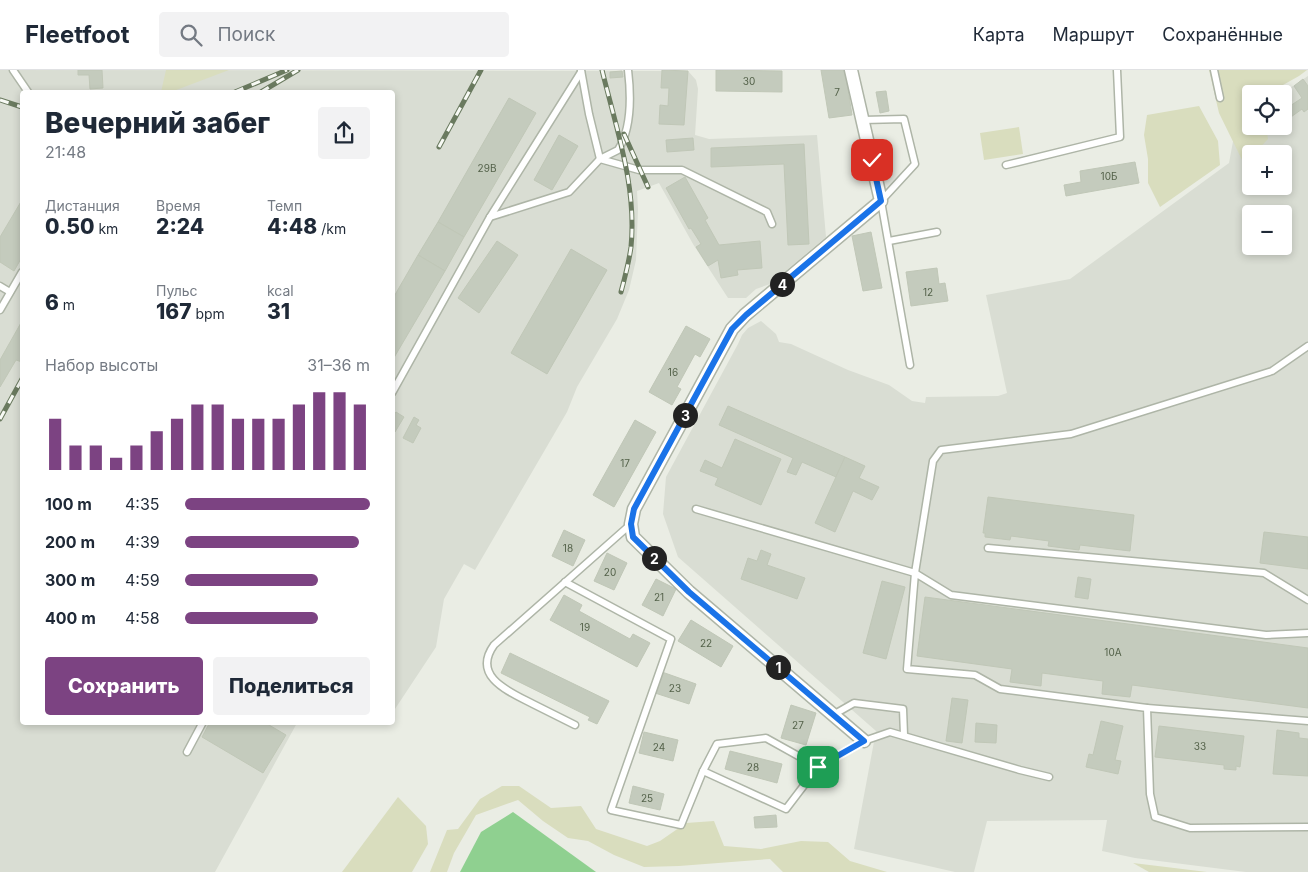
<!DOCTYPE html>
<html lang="ru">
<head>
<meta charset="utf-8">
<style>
  :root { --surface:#fff; --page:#f2f2f3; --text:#1f2937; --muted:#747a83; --line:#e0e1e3; --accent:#7c4382 }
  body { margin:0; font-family:Inter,sans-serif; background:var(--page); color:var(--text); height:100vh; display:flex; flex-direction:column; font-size:19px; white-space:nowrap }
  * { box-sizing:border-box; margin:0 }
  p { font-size:16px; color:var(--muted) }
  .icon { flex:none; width:28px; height:28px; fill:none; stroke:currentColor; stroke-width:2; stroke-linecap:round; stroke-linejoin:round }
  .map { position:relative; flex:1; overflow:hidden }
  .panel { position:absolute; left:20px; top:20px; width:375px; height:635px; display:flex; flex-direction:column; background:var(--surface); border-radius:5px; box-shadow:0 2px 8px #0003 }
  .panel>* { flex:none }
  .controls { position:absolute; left:1242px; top:15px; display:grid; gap:10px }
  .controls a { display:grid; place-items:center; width:50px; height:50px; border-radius:5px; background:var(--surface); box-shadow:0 2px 8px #0003; font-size:25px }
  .pin { position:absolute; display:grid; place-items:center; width:42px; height:42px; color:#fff; margin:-21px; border-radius:10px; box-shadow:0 2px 8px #0006 }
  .km { position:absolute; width:25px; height:25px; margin:-12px; border-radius:50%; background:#222; color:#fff; font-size:14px; line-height:25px; text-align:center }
  .round { display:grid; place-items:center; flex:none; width:52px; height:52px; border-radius:5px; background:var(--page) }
  .overview { display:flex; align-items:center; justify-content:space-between; height:85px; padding:0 25px }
  h1 { font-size:28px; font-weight:800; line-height:38px }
  .stats { display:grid; grid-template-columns:repeat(3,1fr); gap:8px; height:85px; padding:5px 25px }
  .stats div { display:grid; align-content:center }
  .stats b { font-size:21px; font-weight:800 }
  .stats small { font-size:14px; font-weight:400 }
  .stats p { font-size:14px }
  .chart { height:140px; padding:10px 25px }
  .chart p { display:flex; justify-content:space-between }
  .chart svg { width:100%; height:90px; margin-top:5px; stroke:var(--accent); stroke-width:6 }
  .action { display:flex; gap:10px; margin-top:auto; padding:10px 25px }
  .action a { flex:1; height:58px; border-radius:5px; background:var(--accent); color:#fff; font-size:20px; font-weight:800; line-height:58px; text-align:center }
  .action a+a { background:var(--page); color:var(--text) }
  ul { padding:0 25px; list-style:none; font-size:16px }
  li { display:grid; grid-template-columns:80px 60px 1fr; align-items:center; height:38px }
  li i { height:12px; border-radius:6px; background:var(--accent) }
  header { display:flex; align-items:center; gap:30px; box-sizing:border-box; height:70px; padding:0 25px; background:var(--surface); border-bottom:1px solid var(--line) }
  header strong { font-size:24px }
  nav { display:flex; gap:28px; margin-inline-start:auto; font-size:18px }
  .search { width:350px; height:45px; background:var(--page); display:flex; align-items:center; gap:12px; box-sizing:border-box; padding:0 18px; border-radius:5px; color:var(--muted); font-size:19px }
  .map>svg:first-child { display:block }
</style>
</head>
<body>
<header>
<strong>Fleetfoot</strong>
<div class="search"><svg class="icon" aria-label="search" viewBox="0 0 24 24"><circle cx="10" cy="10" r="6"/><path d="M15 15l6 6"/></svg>Поиск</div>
<nav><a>Карта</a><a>Маршрут</a><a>Сохранённые</a></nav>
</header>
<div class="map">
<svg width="1308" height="802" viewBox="0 0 1308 802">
  <rect width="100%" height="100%" fill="#eaede4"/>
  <g fill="#d9ddd3" fill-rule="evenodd">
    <path d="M0,0L688,1L696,10L698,19L695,65L709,69L817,65L826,167L770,214L756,219L746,228H728L693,174L659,113L637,121L638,139L636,190L629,220L617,249L577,317L567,342L475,500L464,494L444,529L436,577L393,642L392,22H22V652L297,653L215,802H0Z"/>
    <path d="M1308,6V802H1246L1135,788L1102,781L1107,750L987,751L974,802H955L854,779L876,661L678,487L663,444L666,407L738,274L742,265L748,258L761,251L776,264L779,272L791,274L848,300L889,315L912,331L925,333L926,327L998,326L1007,323L986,225L1070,209L1229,93L1237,50L1251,56H1284V24H1281ZM1251,84H1284V116H1251ZM1251,144H1284V176H1251Z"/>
  </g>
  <g fill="#d9ddbe">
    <path d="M166,0H229L171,22H161Z"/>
    <path d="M1209,0H1307L1299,6L1267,24H1251V56H1266L1268,69L1254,84H1251V87L1244,94L1219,43Z"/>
    <path d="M1199,36L1218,71L1220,95L1160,137L1148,113V89L1144,65L1147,45Z"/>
    <path d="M1019,57L1023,84L984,90L980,63Z"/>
    <path d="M502,716H519L551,738L581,736L596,759L647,776L660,771L686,753L714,751L724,776L761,779L801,771L828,772L850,791L887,802H783L770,789L679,796L644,797L614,785L588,771L568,768L543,751L518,730L476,745L454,783L447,802H430L447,760L458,759L480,729Z"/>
    <path d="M398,727L426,756L428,774L412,802H342Z"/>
    <path d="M1133,793L1207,802H1149Z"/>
  </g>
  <path fill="#8fd090" d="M513,742L596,802H460L481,762Z"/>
  <g fill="#c4cbbd" stroke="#c0c7b7">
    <path d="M78,0H102L103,18L90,19L89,5H78Z"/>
    <path d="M662,0L688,1L684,55L659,54L660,35L668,36L669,18H661Z"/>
    <path d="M716,0L782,1V22L716,21Z"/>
    <path d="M821,0H845L852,45L829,48Z"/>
    <path d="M622,1L623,7L610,8V2Z"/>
    <path d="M1303,9L1308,16V39L1304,42L1302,39L1284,52V40L1302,28L1294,16Z"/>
    <path d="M886,21L889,41L880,43L876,22Z"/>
    <path d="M509,28L536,43L464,167L438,152Z"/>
    <path d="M559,65L578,76L552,120L534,110Z"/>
    <path d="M693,68L694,80L667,82L666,70Z"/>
    <path d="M804,74L809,174L788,175L784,94L711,97V78Z"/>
    <path d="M1135,92L1139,113L1066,126L1064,115L1081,112L1080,101Z"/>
    <path d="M685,107L708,148L705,150L719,175L760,171L762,198L737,200L738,205L721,208L718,190L708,196L696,177L701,174L691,158L689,159L666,118Z"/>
    <path d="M22,130V187L14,201L0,192V167Z"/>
    <path d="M438,152L464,167L445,201L418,185Z"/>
    <path d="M871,162L882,218L863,221L852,166Z"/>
    <path d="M497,171L518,185L479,243L458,228Z"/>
    <path d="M571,179L607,200L547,304L511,283Z"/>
    <path d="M418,185L445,201L392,291V230Z"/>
    <path d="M937,198L939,214L945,213L948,231L911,236L906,202Z"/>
    <path d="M22,251V292L16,290L0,317V290Z"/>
    <path d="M686,256L710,269L700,287L695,284L677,317L681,319L672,335L649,322Z"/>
    <path d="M728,336L845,387L836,407L802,392L796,405L787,402L793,388L719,355Z"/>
    <path d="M396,342L404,347L395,362L392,361V347Z"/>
    <path d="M414,347L419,350L416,355L421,358L413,373L403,368Z"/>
    <path d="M635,350L656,362L614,437L593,425Z"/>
    <path d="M735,369L781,389L761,435L715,415L718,408L700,401L705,390L722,398Z"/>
    <path d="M845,387L865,396L859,408L879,417L872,430L853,421L835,462L815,453Z"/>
    <path d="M988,427L1134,445L1130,481L1080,475L1079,480L1048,476L1049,471L1011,466L1010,470L985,467V463H983Z"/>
    <path d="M564,460L585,470L573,496L552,486Z"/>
    <path d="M1264,462L1308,467V499L1260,493Z"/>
    <path d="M761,480L771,484L767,495L805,508L797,529L741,509L748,488L757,491Z"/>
    <path d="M607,483L627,493L614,520L594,511Z"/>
    <path d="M1078,507L1091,509L1088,529L1075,527Z"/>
    <path d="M656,509L676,519L663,546L642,535Z"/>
    <path d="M882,511L905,517L886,589L863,583Z"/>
    <path d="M564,525L582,535L579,541L630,569L633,564L650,573L637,597L550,550Z"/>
    <path d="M925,527L1308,578V638L1132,615L1130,627L1102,624L1103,611L1042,603L1041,616L1010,612L1012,599L917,586Z"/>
    <path d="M691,550L733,576L721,597L678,571Z"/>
    <path d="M510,583L609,631L597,654L588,650L590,647L501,603Z"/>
    <path d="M662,602L696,614L689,634L655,623Z"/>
    <path d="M952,628L968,630L962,673L946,671Z"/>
    <path d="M791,635L816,643L806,675L781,668Z"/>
    <path d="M1101,651L1123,656L1115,690L1121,691L1118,704L1086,697L1089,684L1093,685Z"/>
    <path d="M210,652H264L286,665L263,703L202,667Z"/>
    <path d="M976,653L997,655L996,673L975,672Z"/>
    <path d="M1159,656L1244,666L1240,697L1236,696V700L1224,699V695L1155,687Z"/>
    <path d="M1277,660L1299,663V668L1308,669V706L1273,704Z"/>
    <path d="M644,662L678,670L673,691L639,683Z"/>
    <path d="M730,681L782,694L777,713L725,699Z"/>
    <path d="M633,716L664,724L660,740L629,733Z"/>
    <path d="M776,745L777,757L755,758L754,747Z"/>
  </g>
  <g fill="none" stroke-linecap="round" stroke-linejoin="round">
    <g stroke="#aeb5a7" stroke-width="9">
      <g id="service">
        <path d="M13,0L28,22"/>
        <path d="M581,0L589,44L600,89L639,100H682L767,142L772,154"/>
        <path d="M1214,0L1220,28"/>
        <path d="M863,50L904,49L915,94L881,131L910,295"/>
        <path d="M1006,95L1120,67L1117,0"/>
        <path d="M490,147L569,122L600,89L618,80C632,58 631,25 628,0"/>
        <path d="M889,171L937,162"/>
        <path d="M0,216L10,222"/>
        <path d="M0,240L22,202"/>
        <path d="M392,323L490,147L581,2"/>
        <path d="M696,439L915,503L933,391L941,380L1071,364L1272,301L1308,276"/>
        <path d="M988,478L1264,503L1308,530"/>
        <path d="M565,512L671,569L611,740L681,755L703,701L717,674L766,668L818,697L864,671L890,662L1020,700L1049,707"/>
        <path d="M1308,563L1266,565L951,525L915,503L907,599L975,605L1000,619L1147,638L1150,724L1155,747L1190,758L1308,757"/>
        <path d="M1147,638L1308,651"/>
        <path d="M833,645L854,633L903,639L904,665"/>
        <path d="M575,655C561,648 547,641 533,634C510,622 471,607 494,575L631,454"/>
        <path d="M187,682L203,652"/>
        <path d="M703,701L786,739L818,697"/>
      </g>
    </g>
    <g stroke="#aeb5a7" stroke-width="15">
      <path id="minor" d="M851,0L881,131L745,245L732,259L634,439L631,454L633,467L689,522L864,671"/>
    </g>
    <use href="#service" stroke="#fff" stroke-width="6"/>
    <use href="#minor" stroke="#fff" stroke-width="12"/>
    <g stroke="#6a7a5f" stroke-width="5">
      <g id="rail">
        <path d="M602,0C616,58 637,116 631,177C629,192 625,207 621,222"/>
        <path d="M235,22L287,0"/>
        <path d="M261,22L298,0"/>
        <path d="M0,30L22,37"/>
        <path d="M624,64L648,117"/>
        <path d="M439,77L481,0"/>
        <path d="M0,349L22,309"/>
      </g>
    </g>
    <use href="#rail" stroke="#f8faf5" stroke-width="3" stroke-dasharray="9" stroke-linecap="butt"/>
  </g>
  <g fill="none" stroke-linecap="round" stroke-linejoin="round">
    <g stroke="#fff" stroke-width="10">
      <path id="route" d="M818,697L864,671L689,522L633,467L631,454L634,439L732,259L746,245L881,131L872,90"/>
    </g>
    <use href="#route" stroke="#1a73e8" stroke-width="6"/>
  </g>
  <g text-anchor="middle" stroke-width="4.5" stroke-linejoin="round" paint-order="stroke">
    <g font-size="10" fill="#54624a">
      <text x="749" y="15">30</text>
      <text x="837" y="26">7</text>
      <text x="487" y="102">29В</text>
      <text x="1109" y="110">10Б</text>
      <text x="928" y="226">12</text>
      <text x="673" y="306">16</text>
      <text x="625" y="397">17</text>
      <text x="568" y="482">18</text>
      <text x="610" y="506">20</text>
      <text x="659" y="531">21</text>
      <text x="585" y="561">19</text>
      <text x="706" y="577">22</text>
      <text x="1113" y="586">10А</text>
      <text x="675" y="622">23</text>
      <text x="798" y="659">27</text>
      <text x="1200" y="680">33</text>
      <text x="659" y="681">24</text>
      <text x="753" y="701">28</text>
      <text x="647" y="732">25</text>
    </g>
  </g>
</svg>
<div class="controls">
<a><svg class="icon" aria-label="locate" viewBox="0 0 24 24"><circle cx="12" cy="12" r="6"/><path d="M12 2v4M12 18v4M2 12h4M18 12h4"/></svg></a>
<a>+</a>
<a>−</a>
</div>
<div class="pin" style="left:818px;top:697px;background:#1e9e55"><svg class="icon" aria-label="arrive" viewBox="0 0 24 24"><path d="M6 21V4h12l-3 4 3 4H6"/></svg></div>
<div class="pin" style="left:872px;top:90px;background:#d93025"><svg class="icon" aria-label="check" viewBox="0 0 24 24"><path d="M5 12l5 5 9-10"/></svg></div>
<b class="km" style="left:778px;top:597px">1</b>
<b class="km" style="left:654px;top:488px">2</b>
<b class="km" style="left:685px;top:345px">3</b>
<b class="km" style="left:782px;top:214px">4</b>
<section class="panel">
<div class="overview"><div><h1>Вечерний забег</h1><p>21:48</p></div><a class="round"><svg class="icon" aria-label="share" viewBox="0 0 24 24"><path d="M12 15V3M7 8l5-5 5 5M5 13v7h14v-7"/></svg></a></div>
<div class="stats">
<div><p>Дистанция</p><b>0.50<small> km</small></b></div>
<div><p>Время</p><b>2:24</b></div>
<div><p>Темп</p><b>4:48<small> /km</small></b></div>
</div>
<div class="stats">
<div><b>6<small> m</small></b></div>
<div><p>Пульс</p><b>167<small> bpm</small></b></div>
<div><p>kcal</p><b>31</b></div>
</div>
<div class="chart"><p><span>Набор высоты</span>31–36 m</p>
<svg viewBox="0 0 160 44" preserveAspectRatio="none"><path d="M5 44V19M15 44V32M25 44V32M35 44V38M45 44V32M55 44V25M65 44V19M75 44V12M85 44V12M95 44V19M105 44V19M115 44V19M125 44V12M135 44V6M145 44V6M155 44V12"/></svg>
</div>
<ul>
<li><b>100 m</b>4:35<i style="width:100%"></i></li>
<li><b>200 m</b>4:39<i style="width:94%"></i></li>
<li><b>300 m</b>4:59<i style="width:72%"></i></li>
<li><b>400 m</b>4:58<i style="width:72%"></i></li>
</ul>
<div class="action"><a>Сохранить</a><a>Поделиться</a></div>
</section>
</div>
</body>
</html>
